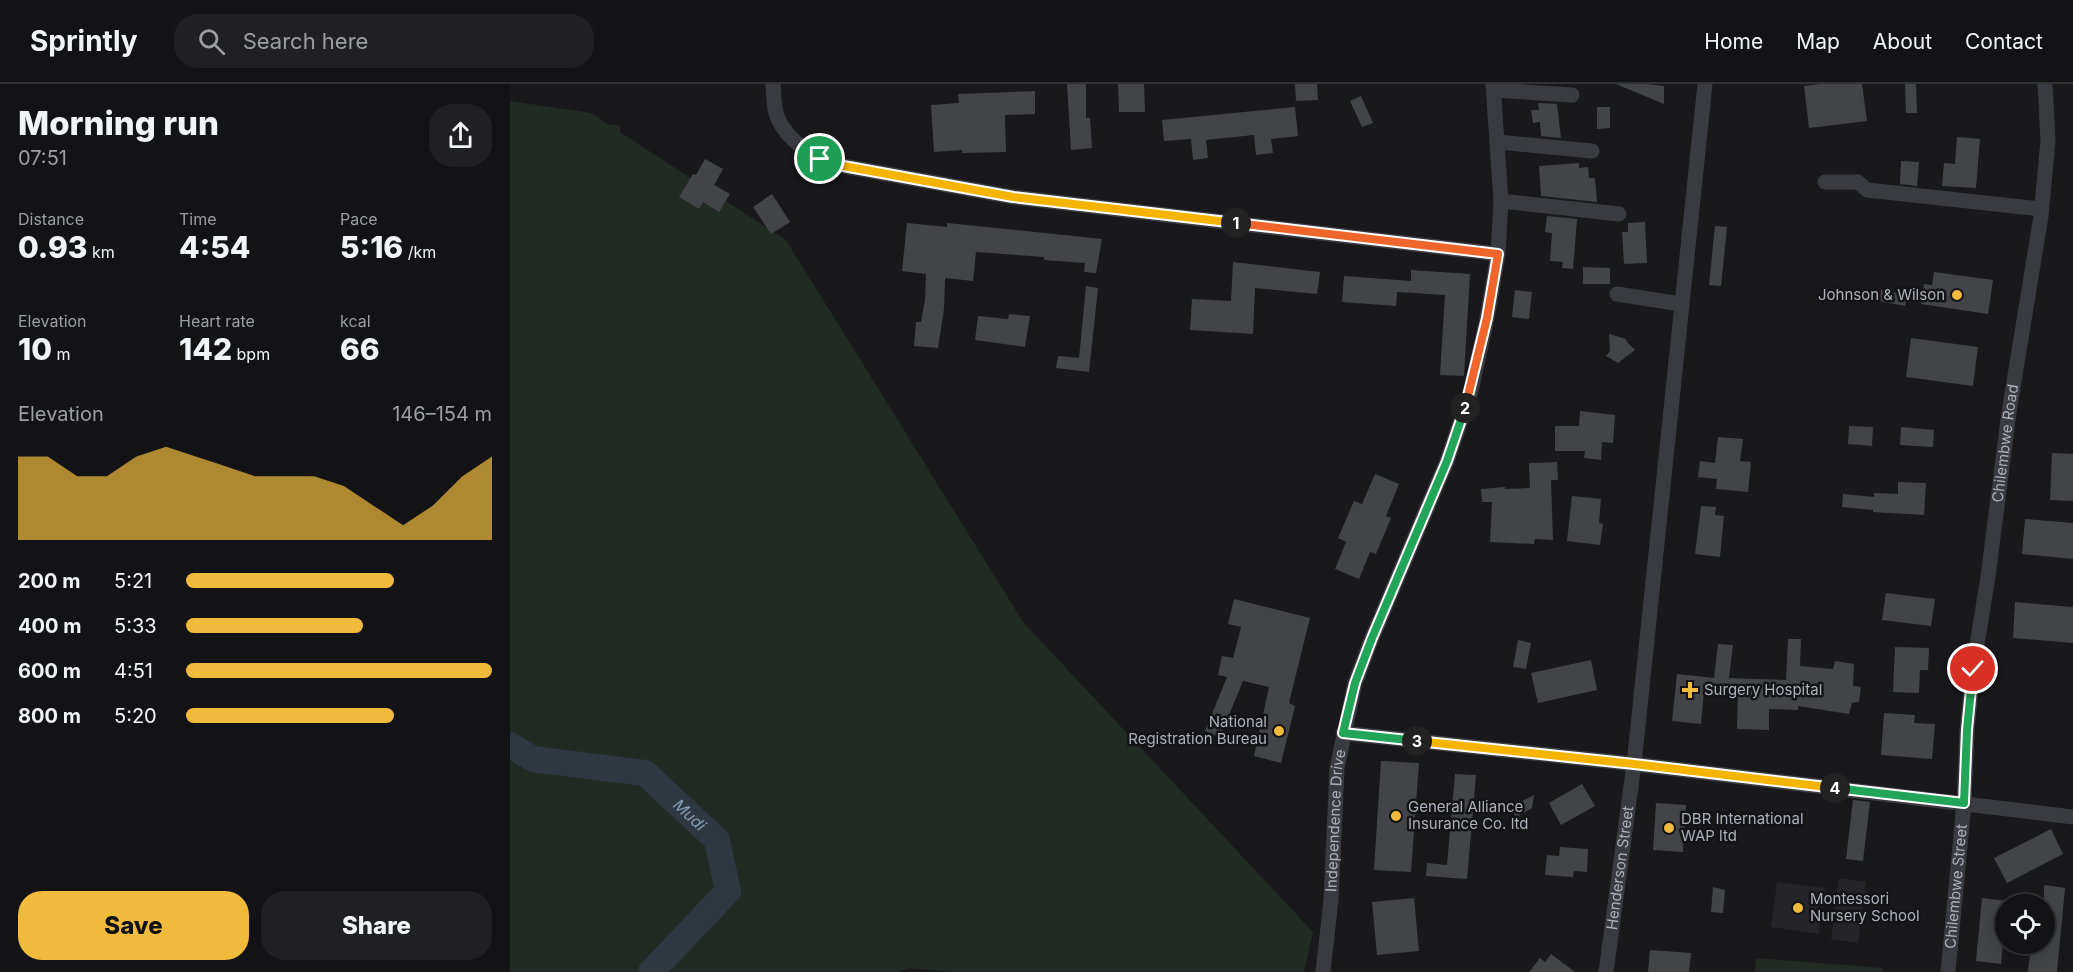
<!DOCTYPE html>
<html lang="en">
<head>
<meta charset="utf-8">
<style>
  :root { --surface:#131315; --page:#202022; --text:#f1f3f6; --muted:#9d9ea0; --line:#323234; --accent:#f0bb3d }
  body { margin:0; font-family:Inter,sans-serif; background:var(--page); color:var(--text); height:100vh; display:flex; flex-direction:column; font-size:22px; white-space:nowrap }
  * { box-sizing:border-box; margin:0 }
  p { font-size:20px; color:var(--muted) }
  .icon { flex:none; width:33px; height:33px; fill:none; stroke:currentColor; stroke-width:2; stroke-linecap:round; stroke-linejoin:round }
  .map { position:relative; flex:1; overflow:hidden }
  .drawer { display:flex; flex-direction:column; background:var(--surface); width:510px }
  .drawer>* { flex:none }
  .buttons { position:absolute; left:1485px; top:810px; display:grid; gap:12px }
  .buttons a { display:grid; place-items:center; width:60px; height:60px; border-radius:50%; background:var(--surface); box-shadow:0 3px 15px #0003,0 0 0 2px var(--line); font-size:30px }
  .pin { position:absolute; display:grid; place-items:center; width:51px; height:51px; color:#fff; margin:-26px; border:3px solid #fff; border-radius:50%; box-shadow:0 2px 6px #0007 }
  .km { position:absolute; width:30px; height:30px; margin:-15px; border-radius:50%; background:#222; color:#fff; font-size:16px; line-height:30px; text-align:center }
  .round { display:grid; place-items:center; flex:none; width:63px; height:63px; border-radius:24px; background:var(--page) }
  .head { display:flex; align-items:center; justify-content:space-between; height:102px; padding:0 18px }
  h1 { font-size:33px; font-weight:800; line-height:45px }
  .metrics { display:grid; grid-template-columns:repeat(3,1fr); gap:9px; height:102px; padding:6px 18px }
  .metrics div { display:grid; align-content:center }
  .metrics b { font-size:30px; font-weight:800 }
  .metrics small { font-size:16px; font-weight:400 }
  .metrics p { font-size:16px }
  .chart { height:168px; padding:12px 18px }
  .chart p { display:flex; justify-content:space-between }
  .chart svg { width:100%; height:108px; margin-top:6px; fill:var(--accent); opacity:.7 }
  .action { display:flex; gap:12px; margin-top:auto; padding:12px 18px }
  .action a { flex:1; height:69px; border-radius:24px; background:var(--accent); color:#111; font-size:24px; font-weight:800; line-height:69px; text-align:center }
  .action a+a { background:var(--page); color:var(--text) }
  ul { padding:0 18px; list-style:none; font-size:20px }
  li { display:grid; grid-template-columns:96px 72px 1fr; align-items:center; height:45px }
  li i { height:15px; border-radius:8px; background:var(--accent) }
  header { display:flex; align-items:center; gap:36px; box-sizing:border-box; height:84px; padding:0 30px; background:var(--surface); border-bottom:2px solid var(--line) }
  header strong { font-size:28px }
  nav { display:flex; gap:33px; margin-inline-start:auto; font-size:21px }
  .search { width:420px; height:54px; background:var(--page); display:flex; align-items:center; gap:15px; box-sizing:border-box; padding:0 21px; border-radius:24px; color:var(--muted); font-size:22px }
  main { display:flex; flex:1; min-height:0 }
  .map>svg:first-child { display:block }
</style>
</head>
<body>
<header>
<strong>Sprintly</strong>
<div class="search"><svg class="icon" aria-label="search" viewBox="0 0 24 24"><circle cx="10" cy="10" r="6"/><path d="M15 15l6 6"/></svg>Search here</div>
<nav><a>Home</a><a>Map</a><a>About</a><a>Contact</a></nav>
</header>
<main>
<section class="drawer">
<div class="head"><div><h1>Morning run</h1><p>07:51</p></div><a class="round"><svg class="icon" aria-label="share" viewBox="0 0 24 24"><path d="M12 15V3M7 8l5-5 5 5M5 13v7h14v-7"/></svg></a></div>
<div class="metrics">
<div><p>Distance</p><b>0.93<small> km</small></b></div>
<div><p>Time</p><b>4:54</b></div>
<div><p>Pace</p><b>5:16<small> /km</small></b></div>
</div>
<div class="metrics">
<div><p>Elevation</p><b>10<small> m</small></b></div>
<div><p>Heart rate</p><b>142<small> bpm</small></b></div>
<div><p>kcal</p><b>66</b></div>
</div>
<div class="chart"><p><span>Elevation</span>146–154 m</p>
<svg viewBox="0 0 160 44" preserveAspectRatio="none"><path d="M0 44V10L10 10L20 18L30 18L40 10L50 6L60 10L70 14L80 18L90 18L100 18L110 22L120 30L130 38L140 30L150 18L160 10V44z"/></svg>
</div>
<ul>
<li><b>200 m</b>5:21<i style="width:68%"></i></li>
<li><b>400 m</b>5:33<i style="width:58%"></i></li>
<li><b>600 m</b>4:51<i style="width:100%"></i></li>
<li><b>800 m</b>5:20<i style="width:68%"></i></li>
</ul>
<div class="action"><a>Save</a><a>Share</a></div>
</section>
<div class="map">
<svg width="1563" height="888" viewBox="0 0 1563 888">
  <rect width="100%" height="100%" fill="#19191c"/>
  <g fill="#252529">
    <path d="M1329,794L1356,798L1348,859L1321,855Z"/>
    <path d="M1267,798L1315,804L1309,850L1261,843Z"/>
  </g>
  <g fill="#212a23">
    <path d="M0,17L81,29L99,41H110V48L276,156L513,538L803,848L794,888H444L398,884L389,888H0Z"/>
    <path d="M1246,874L1373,884V888H1245Z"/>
  </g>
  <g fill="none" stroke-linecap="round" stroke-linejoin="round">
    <path stroke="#2f3840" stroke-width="26" id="s1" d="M0,661L23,675L135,689L207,756L218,807L141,888"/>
  </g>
  <g fill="#434448">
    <path d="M557,0H576V34H580L582,64L561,66Z"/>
    <path d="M608,0H634L635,28H609Z"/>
    <path d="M785,0H807L808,16L786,17Z"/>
    <path d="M1106,0H1137L1154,2V20Z"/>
    <path d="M1310,0H1352L1357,37L1299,44L1294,2Z"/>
    <path d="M1395,0H1406L1407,29H1396Z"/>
    <path d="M525,7V30L495,31L496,68L452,69V66L424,68L421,21L449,19L448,10Z"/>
    <path d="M851,12L863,39L852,43L840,17Z"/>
    <path d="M1028,19L1047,20L1051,54L1031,52L1030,38L1023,39L1021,26H1029Z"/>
    <path d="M785,23L788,52L761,55L763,69L746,71L744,51L696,56L698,74L683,76L681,55L654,57L652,36Z"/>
    <path d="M1087,23H1100V44L1087,45Z"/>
    <path d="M1447,53L1470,55L1466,104L1432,102L1434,79L1445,80Z"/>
    <path d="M195,75L213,85L204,101L220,110L209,128L193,118L189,125L169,113L183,90L186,91Z"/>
    <path d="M1391,77L1409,78L1407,102L1390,100Z"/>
    <path d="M1069,79V84L1078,83L1079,94H1085L1087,118L1031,112L1029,82Z"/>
    <path d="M262,110L280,138L261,150L243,123Z"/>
    <path d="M1037,132L1067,135L1063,185L1052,184L1053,178L1040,177L1042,149L1035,148Z"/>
    <path d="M1135,138L1137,179L1114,180L1112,148H1118V139Z"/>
    <path d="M397,139L437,143V139L592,155L586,189L574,188L575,179L534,176V173L466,168L463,197L435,194L434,225L428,264L404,262L406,238H411L415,216L416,190L392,187Z"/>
    <path d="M1205,142L1217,143L1211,202L1199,201Z"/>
    <path d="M723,178L810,188L807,210L745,204L743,250L680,246L682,215L721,217Z"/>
    <path d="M1073,183L1100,184V200H1073Z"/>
    <path d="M901,186L960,190L954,292L930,291L935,211L887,208L886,222L832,218L834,192L901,197Z"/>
    <path d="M1424,188L1483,196L1478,230L1411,220L1414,200L1422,201Z"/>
    <path d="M576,202L588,204L579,288L546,284L548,272L569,274Z"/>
    <path d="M1005,206L1022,208L1019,235L1002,233Z"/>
    <path d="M1371,206L1397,211L1395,222L1369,217Z"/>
    <path d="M499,230L520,232L515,263L465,256L468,232L498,235Z"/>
    <path d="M1099,250L1116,255L1117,258L1125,266L1108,279L1096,272L1100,267Z"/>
    <path d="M1401,254L1468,263L1463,302L1396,293Z"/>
    <path d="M1070,327L1105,331L1103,359L1092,358L1091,376L1074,374L1075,367H1045V342H1069Z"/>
    <path d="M1339,342L1363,343L1362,362L1338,360Z"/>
    <path d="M1391,343L1424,346L1423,363L1390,361Z"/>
    <path d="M1208,353L1233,355L1230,377L1241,378L1238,408L1206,405L1207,395L1188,393L1190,377L1205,379Z"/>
    <path d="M1542,369L1563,370V417L1540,416Z"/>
    <path d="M1047,378L1048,396H1041L1043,456L1025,455L1024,460L980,458L982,418H972L971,405L995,403V405L1020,404L1019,379Z"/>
    <path d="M865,390L889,400L876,432L881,434L866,470L860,468L849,495L825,485L836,458L828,454L844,417L852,420Z"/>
    <path d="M1388,398L1416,399L1414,431L1363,428V426L1332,423L1333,410L1364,413V409L1388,410Z"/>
    <path d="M1062,412L1091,415L1089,439L1093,440L1090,461L1057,457Z"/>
    <path d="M1191,422L1206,423L1205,431L1214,432L1210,473L1185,470Z"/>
    <path d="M1515,435L1563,439V475L1512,470Z"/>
    <path d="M1376,509L1425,515L1421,542L1372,536Z"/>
    <path d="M724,515L800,534L779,619L785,622L771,679L744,672L759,603L733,597L710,653L695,647L717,593L708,591L712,572L723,574L731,543L718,540Z"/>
    <path d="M1505,518L1563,523V559L1503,554Z"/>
    <path d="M1278,555H1291L1290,582L1323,585L1325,577L1344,580L1343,602L1351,603L1349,618L1342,619L1339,630L1288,622V626L1259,625V646L1227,645L1228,609L1194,606L1191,640L1162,637L1167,590L1204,594L1208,560L1223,561L1219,594L1276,596Z"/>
    <path d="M1008,556L1021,559L1016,585L1003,583Z"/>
    <path d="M1385,563L1419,564L1418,586H1410L1409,609L1383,608Z"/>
    <path d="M1081,576L1087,606L1028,619L1021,589Z"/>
    <path d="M1374,629L1405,631L1404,639L1425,640L1422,675L1371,671Z"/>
    <path d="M871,677L909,679L901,788L864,786Z"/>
    <path d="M945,690L966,691L957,795L916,792L917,779L937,781Z"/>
    <path d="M1072,700L1085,722L1051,741L1039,719Z"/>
    <path d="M1024,711L1022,724L1006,733L1001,723Z"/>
    <path d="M1343,716L1360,718L1353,777L1336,775Z"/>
    <path d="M1146,719L1176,721L1173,768L1143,766Z"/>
    <path d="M1541,745L1553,770L1497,799L1484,774Z"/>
    <path d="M1050,763L1078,765L1077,788L1064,787L1063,793L1035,791L1037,771L1049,772Z"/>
    <path d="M1534,801L1555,804L1547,888H1518L1521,860H1534Z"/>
    <path d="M1203,803L1215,806L1213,829L1201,828Z"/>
    <path d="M904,814L909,867L867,871L862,818Z"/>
    <path d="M1472,814L1497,817L1491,880L1466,877Z"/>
    <path d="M1140,866L1181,869L1179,888H1138Z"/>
    <path d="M1041,870L1065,888H1019L1030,874L1035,878Z"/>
  </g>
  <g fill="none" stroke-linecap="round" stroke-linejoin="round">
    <g stroke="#3a3b40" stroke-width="15">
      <path d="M263,0C264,12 263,26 269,37C280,59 306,73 328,81L503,113L988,170"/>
      <path d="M984,6L1062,11"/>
      <path d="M987,58L1082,67"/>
      <path d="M1315,98H1348L1357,106L1531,125"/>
      <path d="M991,117L1109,130"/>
      <path d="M1107,210L1171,220"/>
      <path d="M833,649L1124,680L1563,733"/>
      <path id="s2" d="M813,888L821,816L827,684L845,599L862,554L937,377L961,307L977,234L988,170L991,117L983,0"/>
      <path id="s3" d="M1096,888L1124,680L1195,0"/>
      <path id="s4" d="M1438,888L1454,719L1457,646L1463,585L1478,493L1499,328L1531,132L1538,56L1535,0"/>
    </g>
  </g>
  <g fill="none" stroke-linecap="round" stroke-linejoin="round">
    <g stroke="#fff" stroke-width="12">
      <path id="split-1" d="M310,75L328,81L503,113L726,139"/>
    </g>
    <g stroke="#fff" stroke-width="12">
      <path id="split-2" d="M726,139L988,170L977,234L955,324"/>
    </g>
    <g stroke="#fff" stroke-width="12">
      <path id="split-3" d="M907,657L833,649L845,599L862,554L937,377L955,324"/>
    </g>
    <g stroke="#fff" stroke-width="12">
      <path id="split-4" d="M907,657L1124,680L1325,704"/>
    </g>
    <g stroke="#fff" stroke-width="12">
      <path id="split-5" d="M1325,704L1454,719L1457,646L1463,585"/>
    </g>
    <use href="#split-1" stroke="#f5b400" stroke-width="8"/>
    <use href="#split-2" stroke="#f0652b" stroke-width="8"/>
    <use href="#split-3" stroke="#22a559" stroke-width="8"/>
    <use href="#split-4" stroke="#f5b400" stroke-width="8"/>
    <use href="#split-5" stroke="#22a559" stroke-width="8"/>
  </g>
  <g fill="#f0bb3d" stroke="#141417" stroke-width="2">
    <circle cx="1447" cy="211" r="6"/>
    <path d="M1177 597h6v6h6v6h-6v6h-6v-6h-6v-6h6z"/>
    <circle cx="769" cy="647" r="6"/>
    <circle cx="886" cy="732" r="6"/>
    <circle cx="1159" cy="744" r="6"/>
    <circle cx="1288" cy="824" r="6"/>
  </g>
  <g text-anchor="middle" stroke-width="5" stroke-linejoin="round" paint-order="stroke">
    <g font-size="15" fill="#acb0bb" stroke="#141417" text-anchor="start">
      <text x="1435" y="216" text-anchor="end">Johnson &amp; Wilson</text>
      <text x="1194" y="611">Surgery Hospital</text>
      <text x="757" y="643" text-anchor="end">National<tspan x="757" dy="17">Registration Bureau</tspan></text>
      <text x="898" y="728">General Alliance<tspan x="898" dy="17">Insurance Co. ltd</tspan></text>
      <text x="1171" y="740">DBR International<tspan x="1171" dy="17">WAP ltd</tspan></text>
      <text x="1300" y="820">Montessori<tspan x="1300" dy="17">Nursery School</tspan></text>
    </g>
    <g font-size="15" fill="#acb0bb" stroke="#141417">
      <text dy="5" stroke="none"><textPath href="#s4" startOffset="532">Chilembwe Road</textPath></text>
      <text dy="5" stroke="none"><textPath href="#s2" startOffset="152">Independence Drive</textPath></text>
      <text dy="5" stroke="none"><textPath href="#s3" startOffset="105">Henderson Street</textPath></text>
      <text dy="5" stroke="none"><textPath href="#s4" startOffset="86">Chilembwe Street</textPath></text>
    </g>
    <g font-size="16" font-style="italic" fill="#849cb5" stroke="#141417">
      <text dy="6" stroke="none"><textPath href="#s1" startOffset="201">Mudi</textPath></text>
    </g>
  </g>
</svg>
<div class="buttons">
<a><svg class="icon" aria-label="locate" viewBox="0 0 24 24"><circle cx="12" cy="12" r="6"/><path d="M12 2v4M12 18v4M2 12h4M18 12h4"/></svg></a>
</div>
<div class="pin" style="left:310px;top:75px;background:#1e9e55"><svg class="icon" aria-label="arrive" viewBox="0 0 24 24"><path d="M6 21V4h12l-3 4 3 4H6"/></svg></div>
<div class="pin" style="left:1463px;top:585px;background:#d93025"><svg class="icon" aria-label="check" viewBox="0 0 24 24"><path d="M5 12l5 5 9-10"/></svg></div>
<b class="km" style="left:726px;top:139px">1</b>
<b class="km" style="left:955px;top:324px">2</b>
<b class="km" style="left:907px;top:657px">3</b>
<b class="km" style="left:1325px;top:704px">4</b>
</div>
</main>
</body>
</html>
